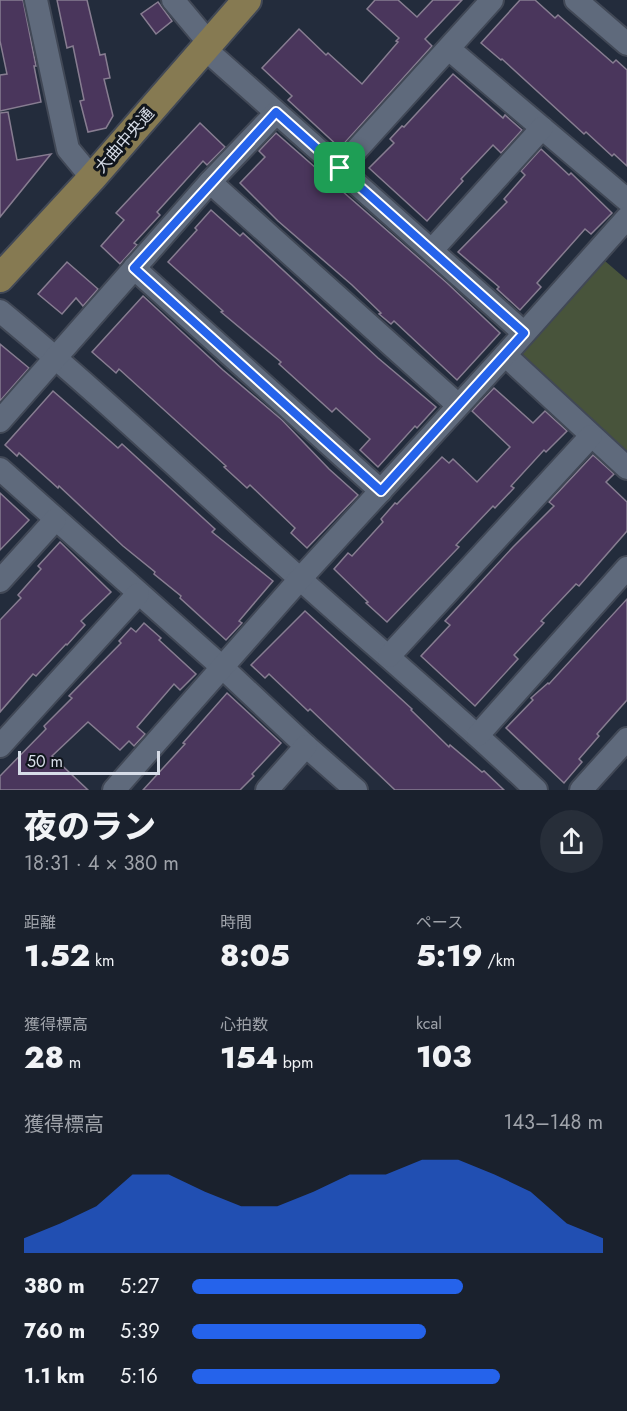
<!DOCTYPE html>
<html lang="ja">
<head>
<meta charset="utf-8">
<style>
  :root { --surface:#1a212d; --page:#272e39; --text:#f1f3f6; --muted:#9fa3aa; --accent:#2563eb }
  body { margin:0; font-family:Jost,"Noto Sans JP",sans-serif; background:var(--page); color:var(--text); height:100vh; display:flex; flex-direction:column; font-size:22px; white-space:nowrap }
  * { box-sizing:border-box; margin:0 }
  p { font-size:20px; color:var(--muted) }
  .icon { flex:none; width:33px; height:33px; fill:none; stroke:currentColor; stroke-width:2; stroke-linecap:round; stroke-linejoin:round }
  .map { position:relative; height:790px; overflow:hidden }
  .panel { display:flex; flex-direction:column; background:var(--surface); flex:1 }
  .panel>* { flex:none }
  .scale { position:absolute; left:18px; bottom:15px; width:142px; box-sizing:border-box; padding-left:6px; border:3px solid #d7dde8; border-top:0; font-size:16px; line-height:21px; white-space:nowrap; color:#d7dde8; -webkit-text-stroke:4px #10151c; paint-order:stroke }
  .pin { position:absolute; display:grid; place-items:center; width:51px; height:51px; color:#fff; margin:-26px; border-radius:12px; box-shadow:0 3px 9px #0006 }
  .round { display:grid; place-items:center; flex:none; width:63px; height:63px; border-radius:32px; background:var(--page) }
  .summary { display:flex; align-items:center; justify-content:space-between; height:102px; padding:0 24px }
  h1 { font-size:33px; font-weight:800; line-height:45px }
  .stats { display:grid; grid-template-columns:repeat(3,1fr); gap:9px; height:102px; padding:6px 24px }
  .stats div { display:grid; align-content:center }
  .stats b { font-size:30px; font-weight:800 }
  .stats small { font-size:16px; font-weight:400 }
  .stats p { font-size:16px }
  .chart { height:168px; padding:12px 24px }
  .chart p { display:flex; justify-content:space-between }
  .chart svg { width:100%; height:108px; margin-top:6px; fill:var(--accent); opacity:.7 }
  ul { padding:0 24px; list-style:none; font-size:20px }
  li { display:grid; grid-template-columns:96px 72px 1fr; align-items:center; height:45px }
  li i { height:15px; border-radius:8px; background:var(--accent) }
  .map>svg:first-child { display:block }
</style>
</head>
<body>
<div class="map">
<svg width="627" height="790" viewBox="0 0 627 790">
  <rect width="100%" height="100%" fill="#232c3c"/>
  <path fill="#48543b" d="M598,255L627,280V454L518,353Z"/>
  <g fill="#4a365c" stroke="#877d91" stroke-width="1.5">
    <path d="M0,0H23L36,66H34L41,102L0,111V75L7,74L0,41Z"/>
    <path d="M57,0H87L100,55L105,54L110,78L104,79L113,116L106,128L88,132L80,101L84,100L73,46L67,48Z"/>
    <path d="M375,0H398L417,17L433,0H462L425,39L432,46L340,148L288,100L292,96L262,68L299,29L326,55L328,53L362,84L398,42L396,41L399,38L367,9Z"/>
    <path d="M520,0H535L555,18L558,15L613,63L616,60L627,70V166L614,154L612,156L586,132L584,134L502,59L501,60L481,43Z"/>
    <path d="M158,2L172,21L156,34L141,14Z"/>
    <path d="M453,74L503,118L505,115L522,130L501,153L493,145L461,179L463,181L427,221L369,168L394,143L390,139L402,126L404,127Z"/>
    <path d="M8,112L17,160L51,154L0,217V113Z"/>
    <path d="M200,123L225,147L207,165L203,161L157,212L160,215L134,243L137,245L120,264L101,246L124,220L116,213Z"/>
    <path d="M276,133L447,283L500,333L457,380L394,321L391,324L379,314L381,313L352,285L278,221L240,183L265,157L259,151Z"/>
    <path d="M541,149L569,175L571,173L612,213L591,234L585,229L537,283L541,287L520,310L497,289L499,287L458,252L507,202L504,199L525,175L521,171Z"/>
    <path d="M211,210L240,236L243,233L378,358L436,407L417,428L415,426L378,467L360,450L370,439L336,408L332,412L279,364L281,362L221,312L223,311L168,262L197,230L195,228Z"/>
    <path d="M67,262L98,289L83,306L76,298L62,314L38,294Z"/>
    <path d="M143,296L223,370L282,420L329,469L358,495L307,548L291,533L295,528L250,485L247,488L224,467L226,466L119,369L116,373L92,352Z"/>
    <path d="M0,344L29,368L0,401Z"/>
    <path d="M494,388L533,423L545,411L567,431L546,452L544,450L511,486L514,488L495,508L493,506L456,545L459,547L387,622L366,603L368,602L334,569L348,553L352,556L383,522L381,519L395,503L397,504L442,457L449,463L453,459L477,482L510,447L472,411Z"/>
    <path d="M53,391L118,448L122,444L215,529L212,532L273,581L239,621L242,623L226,640L180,598L181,596L154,574L155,572L123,546L59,486L58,488L19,453L17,456L5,445Z"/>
    <path d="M593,455L614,474L606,482L627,502V531L579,586L576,584L541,621L544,623L514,655L518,659L475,706L421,656L450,625L445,621L513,547L554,506L549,502Z"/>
    <path d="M0,493L29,520L0,550Z"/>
    <path d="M60,542L111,592L81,621L85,625L67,645L66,644L36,676L33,674L0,712V620L21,598L18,595L41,569L38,566Z"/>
    <path d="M627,599V700L597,734L599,736L579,759L582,762L564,783L506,728L533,700L531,698L548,683L549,684Z"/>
    <path d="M305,611L412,709L411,710L449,747L450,745L482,772L484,771L504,790H395L310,709L308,711L269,674L265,678L251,665Z"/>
    <path d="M144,623L161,638L159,640L196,674L180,690L174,684L137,727L145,734L134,746L129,741L120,750L88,722L52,756L88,790H0V776L46,729L44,726L72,698L69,696L121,643L119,641L131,628L136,632Z"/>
    <path d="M227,693L281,743L252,774L254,776L240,790H143L185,744L183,743Z"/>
  </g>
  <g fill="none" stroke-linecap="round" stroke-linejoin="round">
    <g stroke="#414856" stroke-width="26">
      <g id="minor">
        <path d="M36,0L68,149L92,178"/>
        <path d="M173,0L209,43"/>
        <path d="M576,0L627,44"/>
        <path d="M204,48L524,333"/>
        <path d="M449,49L627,200"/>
        <path d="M340,168L492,0"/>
        <path d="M210,182L458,405"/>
        <path d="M432,250L542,128"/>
        <path d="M134,268L381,491"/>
        <path d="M0,311C103,396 199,489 299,578C378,649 459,717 536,790"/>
        <path d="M505,355L627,468"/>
        <path d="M0,421L210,182L276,113"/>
        <path d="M0,469L222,667L306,746L356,790"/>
        <path d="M0,581L55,520"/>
        <path d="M389,656L591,436"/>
        <path d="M478,735L627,568"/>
        <path d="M0,746L138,594"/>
        <path d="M114,790L300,579L505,355L627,218"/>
        <path d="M267,790L306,746"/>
        <path d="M581,790L627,739"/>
      </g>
    </g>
    <g stroke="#414856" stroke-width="32">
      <path id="major" d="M0,278L92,178L247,0"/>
    </g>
    <use href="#minor" stroke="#5f6a7c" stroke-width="22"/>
    <use href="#major" stroke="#867a52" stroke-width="28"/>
  </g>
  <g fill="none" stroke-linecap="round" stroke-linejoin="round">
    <g stroke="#fff" stroke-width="12">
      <path id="route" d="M276,112L524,333L381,491L134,268Z"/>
    </g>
    <use href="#route" stroke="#2563eb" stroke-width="8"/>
  </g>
  <g text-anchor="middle" stroke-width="6" stroke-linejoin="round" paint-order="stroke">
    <g font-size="16" fill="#d7dde8" stroke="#10151c">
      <text transform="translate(124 140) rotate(-49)" y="6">大曲中央通</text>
    </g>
  </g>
</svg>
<div class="scale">50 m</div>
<div class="pin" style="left:340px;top:168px;background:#1e9e55"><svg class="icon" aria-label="arrive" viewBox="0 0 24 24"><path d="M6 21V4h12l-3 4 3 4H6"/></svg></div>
</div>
<section class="panel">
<div class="summary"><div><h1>夜のラン</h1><p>18:31 · 4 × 380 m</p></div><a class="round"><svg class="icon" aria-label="share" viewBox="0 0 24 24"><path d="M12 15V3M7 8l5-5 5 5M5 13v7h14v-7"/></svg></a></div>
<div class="stats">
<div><p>距離</p><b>1.52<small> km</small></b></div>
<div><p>時間</p><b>8:05</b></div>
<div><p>ペース</p><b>5:19<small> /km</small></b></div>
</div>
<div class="stats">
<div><p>獲得標高</p><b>28<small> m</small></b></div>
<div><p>心拍数</p><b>154<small> bpm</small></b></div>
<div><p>kcal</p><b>103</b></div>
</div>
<div class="chart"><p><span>獲得標高</span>143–148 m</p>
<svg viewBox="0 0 160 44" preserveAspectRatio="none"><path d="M0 44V38L10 32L20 25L30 12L40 12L50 19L60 25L70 25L80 19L90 12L100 12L110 6L120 6L130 12L140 19L150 32L160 38V44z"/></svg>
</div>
<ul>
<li><b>380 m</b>5:27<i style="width:66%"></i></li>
<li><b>760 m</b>5:39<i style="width:57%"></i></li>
<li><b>1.1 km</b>5:16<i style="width:75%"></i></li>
</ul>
</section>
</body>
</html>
